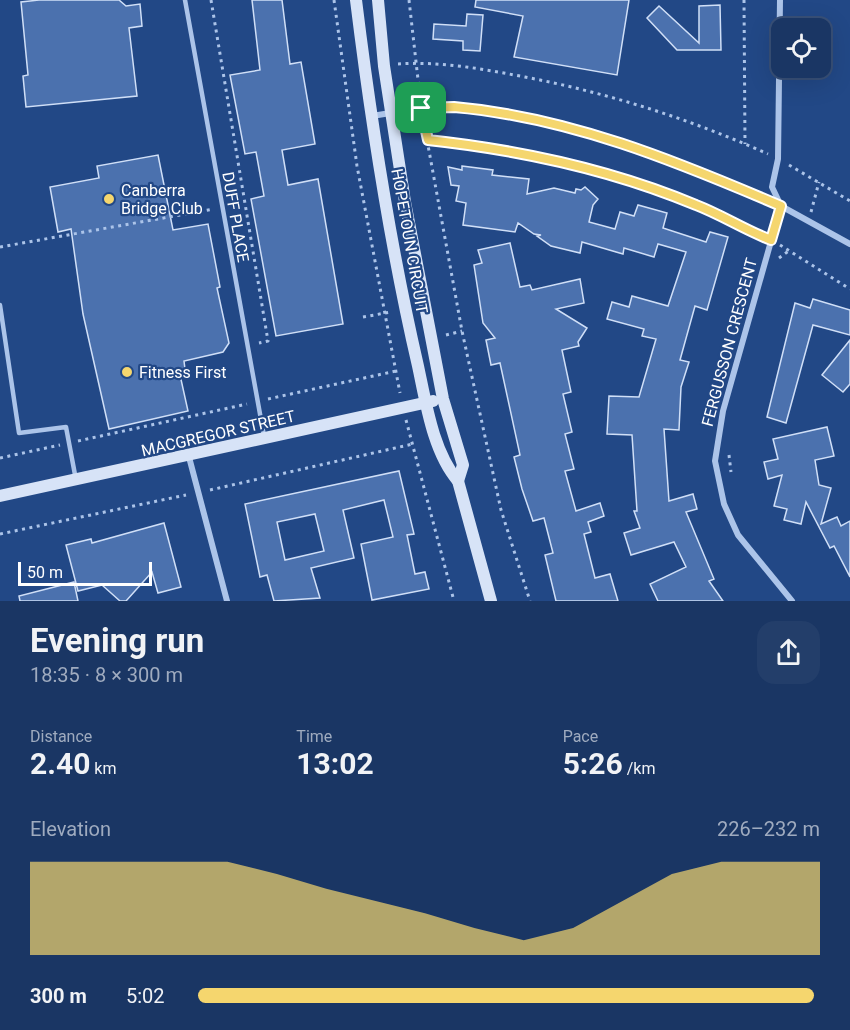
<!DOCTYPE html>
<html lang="en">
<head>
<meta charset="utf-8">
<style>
  :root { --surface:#1a3664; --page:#233e6a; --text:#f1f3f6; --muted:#9fabbf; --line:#385078; --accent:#f5d66e }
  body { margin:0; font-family:Roboto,sans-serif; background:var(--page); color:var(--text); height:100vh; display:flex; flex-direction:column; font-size:22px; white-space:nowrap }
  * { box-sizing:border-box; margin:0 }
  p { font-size:20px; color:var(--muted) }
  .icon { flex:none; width:33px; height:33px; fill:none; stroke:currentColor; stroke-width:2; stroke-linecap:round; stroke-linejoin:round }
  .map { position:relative; height:601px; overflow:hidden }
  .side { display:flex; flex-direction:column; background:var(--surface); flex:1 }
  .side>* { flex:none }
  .buttons { position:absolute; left:771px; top:18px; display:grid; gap:12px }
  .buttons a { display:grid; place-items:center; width:60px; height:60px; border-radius:12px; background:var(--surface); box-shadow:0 6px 24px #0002,0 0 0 2px var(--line); font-size:30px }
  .scale { position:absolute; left:18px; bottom:15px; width:134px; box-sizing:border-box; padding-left:6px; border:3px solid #fff; border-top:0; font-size:16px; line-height:21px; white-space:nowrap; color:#fff; -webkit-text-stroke:4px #224886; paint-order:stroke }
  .pin { position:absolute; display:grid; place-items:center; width:51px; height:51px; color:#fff; margin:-26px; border-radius:12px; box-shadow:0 3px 9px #0006 }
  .round { display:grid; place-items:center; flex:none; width:63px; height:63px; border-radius:18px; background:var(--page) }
  .headline { display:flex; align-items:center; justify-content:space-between; height:102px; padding:0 30px }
  h1 { font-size:33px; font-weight:700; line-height:45px }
  .figures { display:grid; grid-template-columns:repeat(3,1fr); gap:9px; height:102px; padding:6px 30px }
  .figures div { display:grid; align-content:center }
  .figures b { font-size:30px; font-weight:700 }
  .figures small { font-size:16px; font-weight:400 }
  .figures p { font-size:16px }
  .chart { height:168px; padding:12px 30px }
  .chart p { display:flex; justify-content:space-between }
  .chart svg { width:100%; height:108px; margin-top:6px; fill:var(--accent); opacity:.7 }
  ul { padding:0 30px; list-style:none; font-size:20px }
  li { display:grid; grid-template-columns:96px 72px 1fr; align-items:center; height:45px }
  li i { height:15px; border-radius:8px; background:var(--accent) }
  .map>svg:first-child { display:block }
</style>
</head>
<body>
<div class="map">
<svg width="850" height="601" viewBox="0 0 850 601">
  <rect width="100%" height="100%" fill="#224886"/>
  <g fill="#4b71ae" stroke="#d0dff7" stroke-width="1.5" fill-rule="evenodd">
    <path d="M39,0H119L126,6L140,4L142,26L129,28L137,96L26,107L23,76L28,75L21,2Z"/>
    <path d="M252,0H282L290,64L301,62L315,144L282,150L288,185L318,179L343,324L276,336L251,199L264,196L256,152L245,154L230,75L260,70Z"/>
    <path d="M476,0H629L617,75L514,57L523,16L475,7Z"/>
    <path d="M720,5L721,50H677L647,18L659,6L699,43V6Z"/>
    <path d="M467,14L483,15L480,51L463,50V41L433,39L434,24L466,26Z"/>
    <path d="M158,155L173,230L208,224L220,287L217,288L229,343L223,352L184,361L185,369L180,375L188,411L109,429L83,314L71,229L58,232L50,187L99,178L97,166Z"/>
    <path d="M462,166L493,170L492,175L529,179L527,194L554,188L575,193L576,189L581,190L585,187L598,199L593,205L589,222L615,229L620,212L634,216L638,205L667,213L663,228L706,242L710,232L728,237L707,310L695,306L680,360L689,362L681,387L679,430L664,429L669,501L693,494L697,509L686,512L714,579L709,581L723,601H658L650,584L686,567L674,542L631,555L624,533L640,528L634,511H637L632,435L607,434L609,396L639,397L656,339L642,336L644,329L607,319L612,302L629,307L632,296L668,306L686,252L658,244L654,257L624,248L623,254L582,242L580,253L551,246L537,236L541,235L534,234L518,223L515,232L463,225L466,203L456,201L459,186L451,185L448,167L462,170Z"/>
    <path d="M510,243L520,287L530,285L532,290L580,279L584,303L556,309L587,328L578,342L579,346L562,350L571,392L563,394L572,432L565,434L574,469L565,471L576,511L600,503L604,516L588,522L591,532L584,534L595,578L610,574L618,601H556L545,555L553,553L544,518L533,521L522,489L514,457L520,455L500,363L491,365L486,340L495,338L483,323L474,265L482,263L478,250Z"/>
    <path d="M813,299L850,310V335L813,325L786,423L767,417L795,303L810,308Z"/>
    <path d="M850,340V384L843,392L822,375Z"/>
    <path d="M827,427L834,456L815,460L819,485L831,488L821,524L837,517L841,526L850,521V577L834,546L830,548L806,502L801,524L784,520L787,509L774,506L782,475L768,479L764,462L778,459L773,439Z"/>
    <path d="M399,471L414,534L407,535L415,574L425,572L429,589L372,600L361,544L393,537L384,500L343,510L354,558L311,568L320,598L274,601L267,575L260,577L245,504ZM315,514L324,551L285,560L277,522Z"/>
    <path d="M164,523L181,587L158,593L152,572L126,601H120L102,585L78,591L66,545L91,539L92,543Z"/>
    <path d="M74,582L78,601H20L19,596Z"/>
  </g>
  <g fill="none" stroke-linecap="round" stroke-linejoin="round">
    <g stroke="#acc4e9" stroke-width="3" stroke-dasharray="3 4.5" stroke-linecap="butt">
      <path d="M211,0L268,341L259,343"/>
      <path d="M334,0L357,166L400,393"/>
      <path d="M409,0L420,97"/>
      <path d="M744,0L745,144"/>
      <path d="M398,64C440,61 483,69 525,77C608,93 690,119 768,154"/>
      <path d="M423,118L462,331L501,510L530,601"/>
      <path d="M428,140C548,153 652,183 761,236"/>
      <path d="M789,165L850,201"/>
      <path d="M811,212L819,182"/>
      <path d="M780,245L850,289"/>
      <path d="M0,247L214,209"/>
      <path d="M779,258L790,250"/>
      <path d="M363,317L391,312"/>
      <path d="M446,335L462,331"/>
      <path d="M268,399L396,371"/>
      <path d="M406,420L454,601"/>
      <path d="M78,441L247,404"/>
      <path d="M729,455L731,472"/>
      <path d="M0,458L60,445"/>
      <path d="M210,490L413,444"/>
      <path d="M0,534L186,495"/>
    </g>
    <g stroke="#acc4e9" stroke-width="4.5">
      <path d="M185,0L264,436"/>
      <path d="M0,305L19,433L66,427L76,480"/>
    </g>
    <g stroke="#acc4e9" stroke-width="6">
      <path d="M780,0L778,159L772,187L781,206L723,411L715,461L724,504L738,535L792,601"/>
      <path d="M372,116L421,108L454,107L489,110L598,134L688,166L781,206L850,244"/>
      <path d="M189,457L227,601"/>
    </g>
    <g stroke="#d7e3f7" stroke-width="12">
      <path d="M356,0C371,122 390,245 418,366C426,403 433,452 458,481L491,601"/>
      <path d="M378,0L384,66L405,202L443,399L463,465L458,481"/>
      <path d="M0,496L433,401"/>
    </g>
  </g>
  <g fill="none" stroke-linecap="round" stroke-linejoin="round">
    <g stroke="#fff" stroke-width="12">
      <path id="route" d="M454,107C569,117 676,161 781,206L771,240C745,230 722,215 696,205C610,169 520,150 428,140L421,108Z"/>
    </g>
    <use href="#route" stroke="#f5d66e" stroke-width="8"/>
  </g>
  <g fill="#f5d66e" stroke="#224886" stroke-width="2">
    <circle cx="109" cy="199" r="6"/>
    <circle cx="127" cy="372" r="6"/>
  </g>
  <g text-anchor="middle" stroke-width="4.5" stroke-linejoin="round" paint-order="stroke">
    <g font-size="16" fill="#fff" stroke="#224886" text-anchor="start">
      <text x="121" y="196">Canberra<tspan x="121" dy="18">Bridge Club</tspan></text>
      <text x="139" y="378">Fitness First</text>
    </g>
    <g font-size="16" fill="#fff" stroke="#224886">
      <text transform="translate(236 217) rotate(80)" y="6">DUFF PLACE</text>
      <text transform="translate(410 241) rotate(80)" y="6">HOPETOUN CIRCUIT</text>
      <text transform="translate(729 342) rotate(-75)" y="6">FERGUSSON CRESCENT</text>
      <text transform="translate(218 433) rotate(-13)" y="6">MACGREGOR STREET</text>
    </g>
  </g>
</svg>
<div class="buttons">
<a><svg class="icon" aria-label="locate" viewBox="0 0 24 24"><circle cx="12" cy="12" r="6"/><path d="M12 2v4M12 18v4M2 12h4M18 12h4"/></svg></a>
</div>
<div class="scale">50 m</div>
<div class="pin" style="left:421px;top:108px;background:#1e9e55"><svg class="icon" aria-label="arrive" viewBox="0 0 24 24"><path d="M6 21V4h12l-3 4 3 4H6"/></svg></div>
</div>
<section class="side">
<div class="headline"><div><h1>Evening run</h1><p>18:35 · 8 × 300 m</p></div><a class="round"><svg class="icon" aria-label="share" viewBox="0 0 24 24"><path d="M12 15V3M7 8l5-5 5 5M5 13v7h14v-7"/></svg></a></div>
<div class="figures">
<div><p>Distance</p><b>2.40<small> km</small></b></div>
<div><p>Time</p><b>13:02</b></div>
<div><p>Pace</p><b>5:26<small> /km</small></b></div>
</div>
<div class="chart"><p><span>Elevation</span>226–232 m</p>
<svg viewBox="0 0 160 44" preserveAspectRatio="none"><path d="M0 44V6L10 6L20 6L30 6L40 6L50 11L60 17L70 22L80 27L90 33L100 38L110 33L120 22L130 11L140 6L150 6L160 6V44z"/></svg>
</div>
<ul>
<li><b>300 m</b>5:02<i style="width:99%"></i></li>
</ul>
</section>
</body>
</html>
